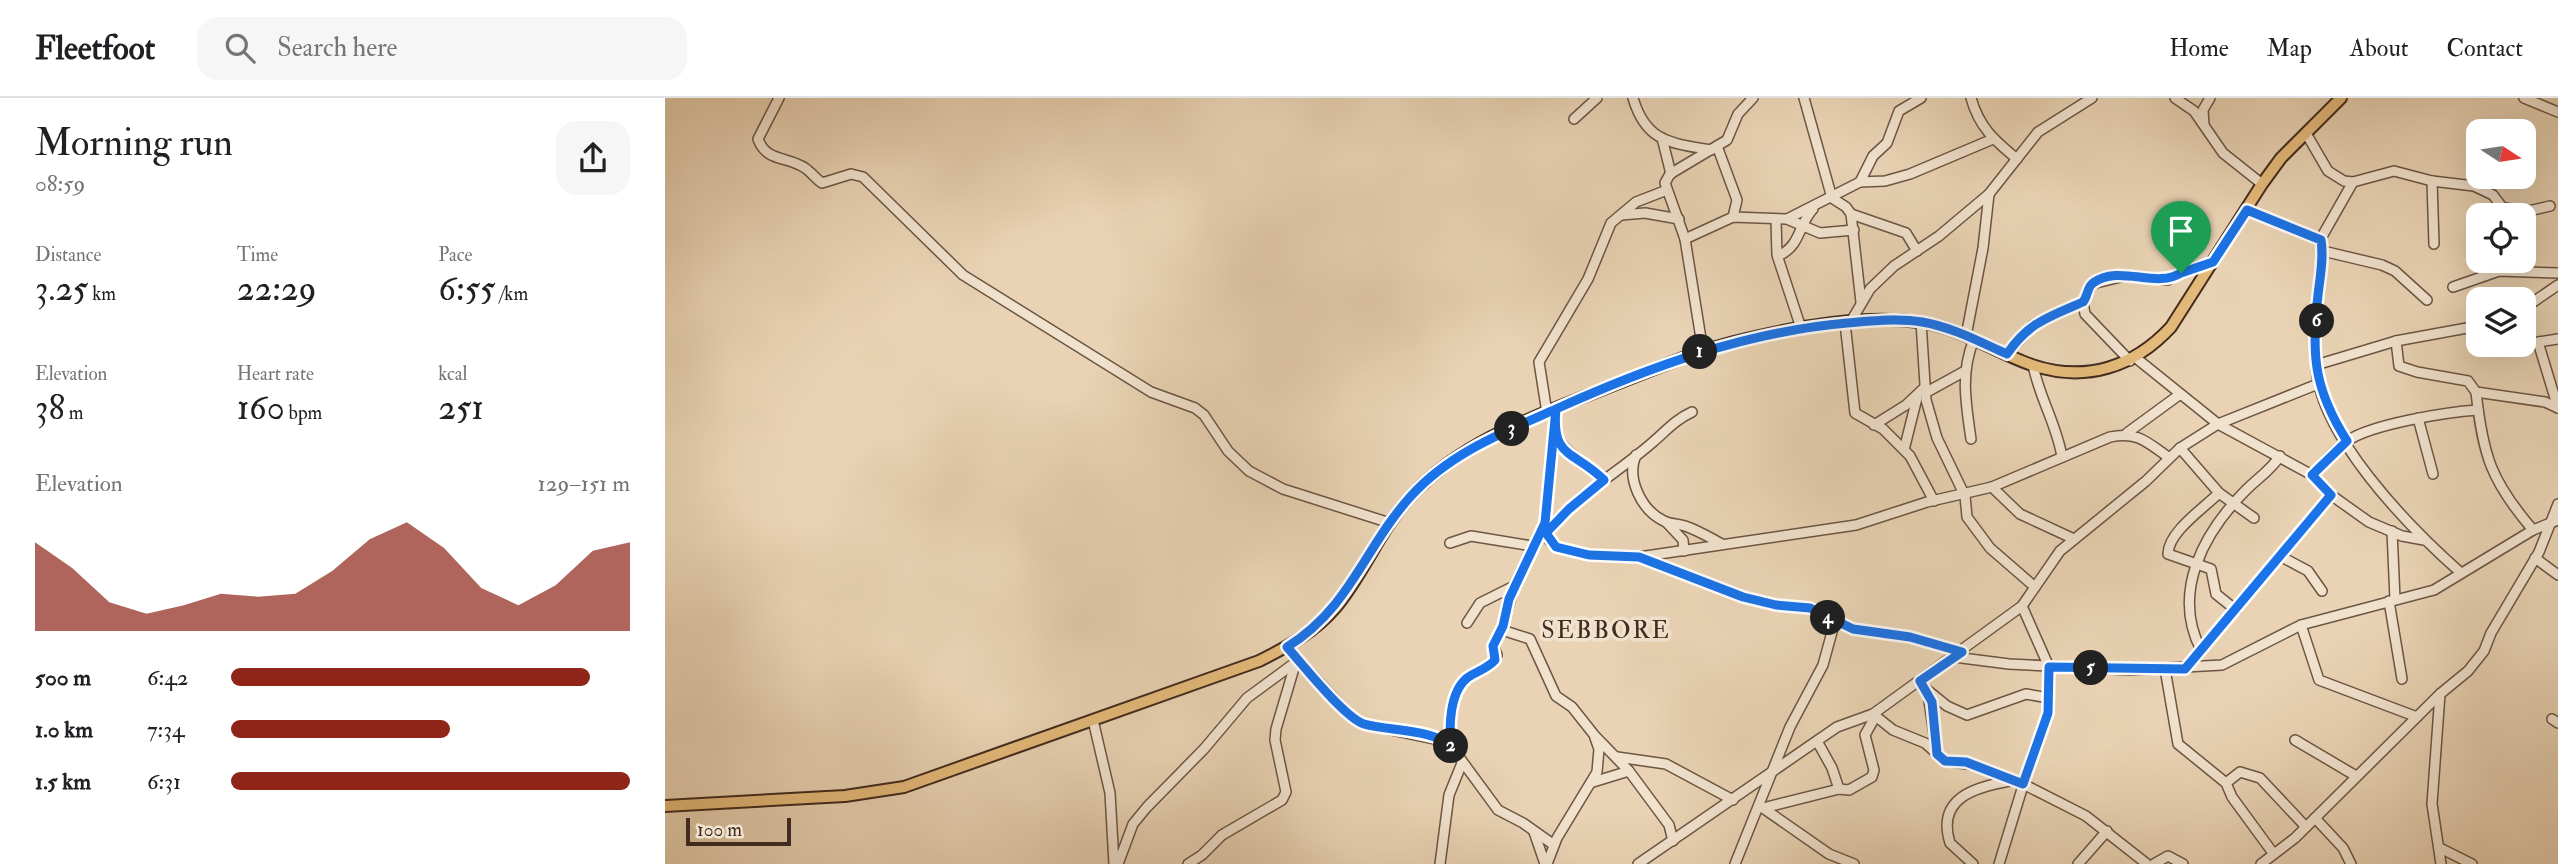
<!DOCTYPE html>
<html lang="en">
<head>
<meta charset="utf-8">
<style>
  :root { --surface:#fff; --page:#f6f6f6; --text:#202124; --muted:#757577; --line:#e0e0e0; --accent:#8f2418 }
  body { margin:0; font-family:"IM FELL Double Pica",serif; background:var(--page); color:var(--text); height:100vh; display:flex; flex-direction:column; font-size:26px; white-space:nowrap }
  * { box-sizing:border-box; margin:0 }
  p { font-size:23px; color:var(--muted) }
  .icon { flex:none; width:38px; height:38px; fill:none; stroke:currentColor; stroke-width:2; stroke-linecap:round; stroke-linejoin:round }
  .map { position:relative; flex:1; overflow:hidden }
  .details { display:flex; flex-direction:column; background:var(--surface); width:665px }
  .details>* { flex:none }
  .needle { width:46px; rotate:102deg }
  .controls { position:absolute; left:1801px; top:21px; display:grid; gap:14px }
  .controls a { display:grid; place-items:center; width:70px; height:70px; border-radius:14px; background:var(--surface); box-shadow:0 7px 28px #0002; font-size:35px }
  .scale { position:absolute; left:21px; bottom:18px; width:105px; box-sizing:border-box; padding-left:7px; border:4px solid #422b1f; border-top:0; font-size:19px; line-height:24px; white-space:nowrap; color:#422b1f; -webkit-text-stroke:5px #f1e2ce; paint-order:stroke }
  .pin { position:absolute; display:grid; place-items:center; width:60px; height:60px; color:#fff; margin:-72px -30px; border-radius:50% 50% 50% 0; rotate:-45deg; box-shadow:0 0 7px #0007 }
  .pin .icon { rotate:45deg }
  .km { position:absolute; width:35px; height:35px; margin:-18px; border-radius:50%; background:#222; color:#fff; font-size:19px; line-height:35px; text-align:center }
  .round { display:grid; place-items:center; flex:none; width:74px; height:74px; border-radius:21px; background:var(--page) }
  .head { display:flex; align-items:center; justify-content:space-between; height:119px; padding:0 35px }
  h1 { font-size:38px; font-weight:600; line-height:52px }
  .metrics { display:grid; grid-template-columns:repeat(3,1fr); gap:10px; height:119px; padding:7px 35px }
  .metrics div { display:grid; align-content:center }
  .metrics b { font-size:35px; font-weight:600 }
  .metrics small { font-size:19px; font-weight:400 }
  .metrics p { font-size:19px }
  .chart { height:196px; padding:14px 35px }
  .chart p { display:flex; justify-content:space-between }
  .chart svg { width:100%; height:126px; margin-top:7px; fill:var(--accent); opacity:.7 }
  ul { padding:0 35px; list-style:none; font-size:23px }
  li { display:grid; grid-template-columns:112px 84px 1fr; align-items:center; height:52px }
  li i { height:18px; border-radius:9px; background:var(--accent) }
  header { display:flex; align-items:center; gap:42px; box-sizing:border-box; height:98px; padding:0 35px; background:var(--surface); border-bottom:2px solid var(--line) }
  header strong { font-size:33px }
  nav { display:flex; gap:38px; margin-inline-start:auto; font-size:24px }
  .search { width:490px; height:63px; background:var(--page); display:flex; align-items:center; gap:18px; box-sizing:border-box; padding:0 24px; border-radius:21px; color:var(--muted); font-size:26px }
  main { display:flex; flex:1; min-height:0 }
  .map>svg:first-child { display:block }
</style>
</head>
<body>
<header>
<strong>Fleetfoot</strong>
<div class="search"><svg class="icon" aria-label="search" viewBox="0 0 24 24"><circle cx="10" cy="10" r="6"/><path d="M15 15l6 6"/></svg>Search here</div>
<nav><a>Home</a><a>Map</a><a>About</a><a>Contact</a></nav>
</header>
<main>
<section class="details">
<div class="head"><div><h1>Morning run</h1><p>08:59</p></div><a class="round"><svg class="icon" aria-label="share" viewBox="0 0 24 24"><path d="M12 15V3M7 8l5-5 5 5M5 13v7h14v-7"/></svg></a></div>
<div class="metrics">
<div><p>Distance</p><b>3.25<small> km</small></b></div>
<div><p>Time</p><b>22:29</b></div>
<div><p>Pace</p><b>6:55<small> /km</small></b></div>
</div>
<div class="metrics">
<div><p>Elevation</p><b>38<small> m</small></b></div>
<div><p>Heart rate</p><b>160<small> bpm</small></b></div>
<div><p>kcal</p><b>251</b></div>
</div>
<div class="chart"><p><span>Elevation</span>129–151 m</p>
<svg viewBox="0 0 160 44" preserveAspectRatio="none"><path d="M0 44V13L10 22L20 34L30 38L40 35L50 31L60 32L70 31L80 23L90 12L100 6L110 15L120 29L130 35L140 28L150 16L160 13V44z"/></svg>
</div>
<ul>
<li><b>500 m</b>6:42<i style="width:90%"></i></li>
<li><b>1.0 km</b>7:34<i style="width:55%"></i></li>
<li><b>1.5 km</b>6:31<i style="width:100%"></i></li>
</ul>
</section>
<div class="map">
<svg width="1893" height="766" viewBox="0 0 1893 766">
  <rect width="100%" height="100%" fill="#e9d3b4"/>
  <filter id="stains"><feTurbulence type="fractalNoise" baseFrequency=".00286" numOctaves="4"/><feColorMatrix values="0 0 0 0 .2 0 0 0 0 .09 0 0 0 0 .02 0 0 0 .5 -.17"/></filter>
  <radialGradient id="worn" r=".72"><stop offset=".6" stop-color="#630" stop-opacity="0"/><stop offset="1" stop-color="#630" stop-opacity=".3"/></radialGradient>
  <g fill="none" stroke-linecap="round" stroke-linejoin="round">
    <g stroke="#6c5544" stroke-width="12">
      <g id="minor">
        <path d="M114,0L93,41C101,64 122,58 140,70C146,74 151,81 157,85L186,76L198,79L298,177L486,294L530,310L539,317L563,353L584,373L618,391L725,425"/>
        <path d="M968,0C981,44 1005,45 1046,52"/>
        <path d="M1139,0L1167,100L1181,109L1186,116L1196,204"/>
        <path d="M1306,0C1314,29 1329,42 1352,61"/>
        <path d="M1510,0L1529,13L1558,55L1597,86"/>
        <path d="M1859,0L1893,14"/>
        <path d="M909,21L932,0"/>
        <path d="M1539,27L1538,12L1545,0"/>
        <path d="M1642,37L1663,73L1679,83L1688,84L1729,73L1767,83L1809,88L1828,97L1837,109L1859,114L1885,108"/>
        <path d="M997,40L1006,76"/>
        <path d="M1052,48L1072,102L1068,119"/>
        <path d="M1767,83L1769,146"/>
        <path d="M1195,84L1208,58L1222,45L1234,13L1256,0"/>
        <path d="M1582,112L1655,142C1660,161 1654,181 1652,200C1651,221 1650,243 1651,265C1652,336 1745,430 1796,475"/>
        <path d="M1186,116L1241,135L1252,153"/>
        <path d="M956,117L980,115L1014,121"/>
        <path d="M1122,121L1195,84L1220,83L1245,76L1328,41"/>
        <path d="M1111,122L1112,157L1136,230"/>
        <path d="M1020,141L1068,119L1122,121L1155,135L1189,132"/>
        <path d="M1655,142L1688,84"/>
        <path d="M1658,153L1717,167L1730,173L1762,202"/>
        <path d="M1113,158C1136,148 1133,127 1148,111"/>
        <path d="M1788,189L1834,173L1893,175"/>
        <path d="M1858,211L1893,187"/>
        <path d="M1256,224L1261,302L1272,340L1300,398L1302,419L1325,450L1370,489"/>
        <path d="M1180,225L1190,315L1218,331L1245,358L1269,403"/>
        <path d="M1185,225L1205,191L1229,168L1274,138L1324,96L1373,34L1427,0"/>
        <path d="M1301,238L1318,150L1324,96"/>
        <path d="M1731,243L1734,268L1752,274L1803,283L1811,294L1880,304L1893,310"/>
        <path d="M1038,253L1020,141L1000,85L1005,76L1062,42L1073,16L1088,0"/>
        <path d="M1342,256L1368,227L1418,204"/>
        <path d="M1471,260L1553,326L1647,377L1666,397L1704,424L1737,438L1759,442"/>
        <path d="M1465,263L1420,216L1418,204L1427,186L1460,178L1503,182L1521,171L1548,165"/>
        <path d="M1368,267C1374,299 1392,327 1397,359"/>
        <path d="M1651,267L1731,243L1813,228"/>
        <path d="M1811,294C1818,358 1826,383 1868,432"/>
        <path d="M1260,295L1300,273"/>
        <path d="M1893,310L1873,244L1893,241"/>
        <path d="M891,311L880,425L884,442L891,449L924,457L974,459L1191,427L1262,404L1327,389L1445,339C1472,333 1482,344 1503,359"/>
        <path d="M882,315L874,264L923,181L946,125L971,104L1002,92"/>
        <path d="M1753,320L1768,376"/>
        <path d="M1209,327L1241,307L1259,290"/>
        <path d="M888,335C902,358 920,363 939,382"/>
        <path d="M1462,335L1514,297"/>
        <path d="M1306,341C1301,306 1295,275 1309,241"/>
        <path d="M1515,350L1554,395L1589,420"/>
        <path d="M1239,352L1252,300"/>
        <path d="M971,357C961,380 976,412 999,423C1005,426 1013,426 1020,428C1032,432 1044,439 1055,445"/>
        <path d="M1647,377C1658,366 1669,352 1682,343C1707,326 1782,314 1813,312"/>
        <path d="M1327,389L1355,416L1409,441"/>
        <path d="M1554,395C1539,410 1503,434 1503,456L1546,471L1551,496L1571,512"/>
        <path d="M1001,424L1018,442L1019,453"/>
        <path d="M1727,433L1730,501"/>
        <path d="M881,435C911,397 953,375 988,344C1002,332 1010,322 1027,314"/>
        <path d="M785,445L806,438L867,448"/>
        <path d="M1615,458L1643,473L1657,493"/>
        <path d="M974,459L1078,499L1111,507L1145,510L1188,531L1245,539L1297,554"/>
        <path d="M1870,460L1893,477"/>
        <path d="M1724,503L1737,581"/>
        <path d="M802,525L815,505L849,488"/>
        <path d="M1636,527L1654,582L1752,619"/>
        <path d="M838,528L840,533L865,541L891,598L907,609L930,638L964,673L1004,727L1008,743"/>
        <path d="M1536,552C1506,494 1539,434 1581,392C1593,380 1606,372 1615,358"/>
        <path d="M1289,559L1344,566L1466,572L1557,567L1636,527L1769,492L1868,432L1893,422"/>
        <path d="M1500,571L1513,646L1561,685L1567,699L1608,755"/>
        <path d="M1520,571L1666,397"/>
        <path d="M1261,591L1282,608L1302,617L1361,596L1384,600"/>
        <path d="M1263,596L1272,656"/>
        <path d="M1775,596L1767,706L1776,766"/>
        <path d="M1208,616L1228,632L1260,645L1280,663L1309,667L1358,686L1421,718L1482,766"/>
        <path d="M1887,621L1893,625"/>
        <path d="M428,622L445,695L449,766"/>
        <path d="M1630,642L1691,678"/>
        <path d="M1152,643L1167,670L1174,691"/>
        <path d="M786,649C784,628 784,594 802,580C814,572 826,572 832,557L828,548L838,528L849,488L879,426"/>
        <path d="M952,659L1001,666L1068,702"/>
        <path d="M928,684L964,673"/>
        <path d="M1561,685L1575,674L1595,680L1641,729"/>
        <path d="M1098,710L1174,691L1184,692L1207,679L1209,672L1200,637L1210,619"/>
        <path d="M1098,710L1164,756L1189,766"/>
        <path d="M1650,720L1678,750L1686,766"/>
        <path d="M869,734L880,766"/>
        <path d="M1775,750L1807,766"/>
        <path d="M453,766L468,726L482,709L539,651L582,600L631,564"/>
        <path d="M523,766L537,757L557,737L617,702L621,694L610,642L611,631L632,560L683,616L698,626L783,644L833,712L858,725L889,747"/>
        <path d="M775,766L784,697L797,665"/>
        <path d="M882,766L892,740L932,674L934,651L930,640"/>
        <path d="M973,766L1172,629L1208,616L1357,508L1395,453L1481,383L1515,350L1553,326L1653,286"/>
        <path d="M1070,766L1125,629L1158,567L1170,523"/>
        <path d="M1308,766L1285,745C1271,700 1310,689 1345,683"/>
        <path d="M1334,766L1368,655L1383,615L1384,569L1357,508"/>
        <path d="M1413,766L1442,733"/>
        <path d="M1489,766L1503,758L1518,766"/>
        <path d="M1596,766L1630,740L1775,596L1803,573L1819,553L1826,535L1874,454L1893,406"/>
      </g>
    </g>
    <g stroke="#422b1f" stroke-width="14">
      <path id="major" d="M0,708L180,698L239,689L594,563C622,549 650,534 671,509C700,474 716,429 748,396C799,342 874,317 941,290C987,272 1033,252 1081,241C1136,228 1198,217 1254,224C1295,229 1329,254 1367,267C1421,285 1469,269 1506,229L1597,86L1616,60L1676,0"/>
    </g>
    <use href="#minor" stroke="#f1e2ce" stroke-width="9"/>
    <use href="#major" stroke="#e4ba7a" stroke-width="10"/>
  </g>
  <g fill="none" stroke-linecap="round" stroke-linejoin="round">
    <g stroke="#fff" stroke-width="14">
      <path id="route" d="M1516,175C1490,191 1455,166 1428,185C1422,189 1423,198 1418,204C1384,219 1364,224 1342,256C1315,244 1287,229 1257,224C1233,220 1207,223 1182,225C1080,234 984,269 891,311L880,425L844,501L838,528L828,548L830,562C821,572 811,573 802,580C784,595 784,630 786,650C774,631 721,633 699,626C679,619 638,567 622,549C686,509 699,450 746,398C785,355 839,334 891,311C886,361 909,352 939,382L904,411L881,435L891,449L924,457L974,459L1078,499L1111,507L1145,510L1188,531L1245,539L1297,554L1255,583L1267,604L1272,656L1280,663L1301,664L1358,686L1383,615L1384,569L1520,571L1666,397L1647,377L1682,343C1649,291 1646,257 1653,197C1655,179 1659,160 1656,142L1582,112L1548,164L1516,175"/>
    </g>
    <use href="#route" stroke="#1a73e8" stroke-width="9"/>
  </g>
  <g text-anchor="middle" stroke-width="7" stroke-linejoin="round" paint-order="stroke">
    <g font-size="24" letter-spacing="2" fill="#422b1f" stroke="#f1e2ce">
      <text x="941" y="540">SEBBORE</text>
    </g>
  </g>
  <rect width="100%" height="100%" filter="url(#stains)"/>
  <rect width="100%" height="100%" fill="url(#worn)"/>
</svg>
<div class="controls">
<a><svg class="needle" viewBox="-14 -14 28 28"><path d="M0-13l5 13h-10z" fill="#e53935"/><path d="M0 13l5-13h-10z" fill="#757577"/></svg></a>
<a><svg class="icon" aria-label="locate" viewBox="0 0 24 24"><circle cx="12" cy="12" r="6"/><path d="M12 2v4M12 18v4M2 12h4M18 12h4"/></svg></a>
<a><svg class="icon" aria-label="layers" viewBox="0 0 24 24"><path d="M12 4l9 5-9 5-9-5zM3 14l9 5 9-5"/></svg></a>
</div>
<div class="scale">100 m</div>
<div class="pin" style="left:1516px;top:175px;background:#1e9e55"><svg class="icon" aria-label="arrive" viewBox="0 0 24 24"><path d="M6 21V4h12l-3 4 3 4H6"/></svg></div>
<b class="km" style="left:1035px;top:254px">1</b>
<b class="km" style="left:786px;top:648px">2</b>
<b class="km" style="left:847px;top:331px">3</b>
<b class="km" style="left:1163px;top:520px">4</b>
<b class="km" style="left:1426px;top:570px">5</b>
<b class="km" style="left:1652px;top:223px">6</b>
</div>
</main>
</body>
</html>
